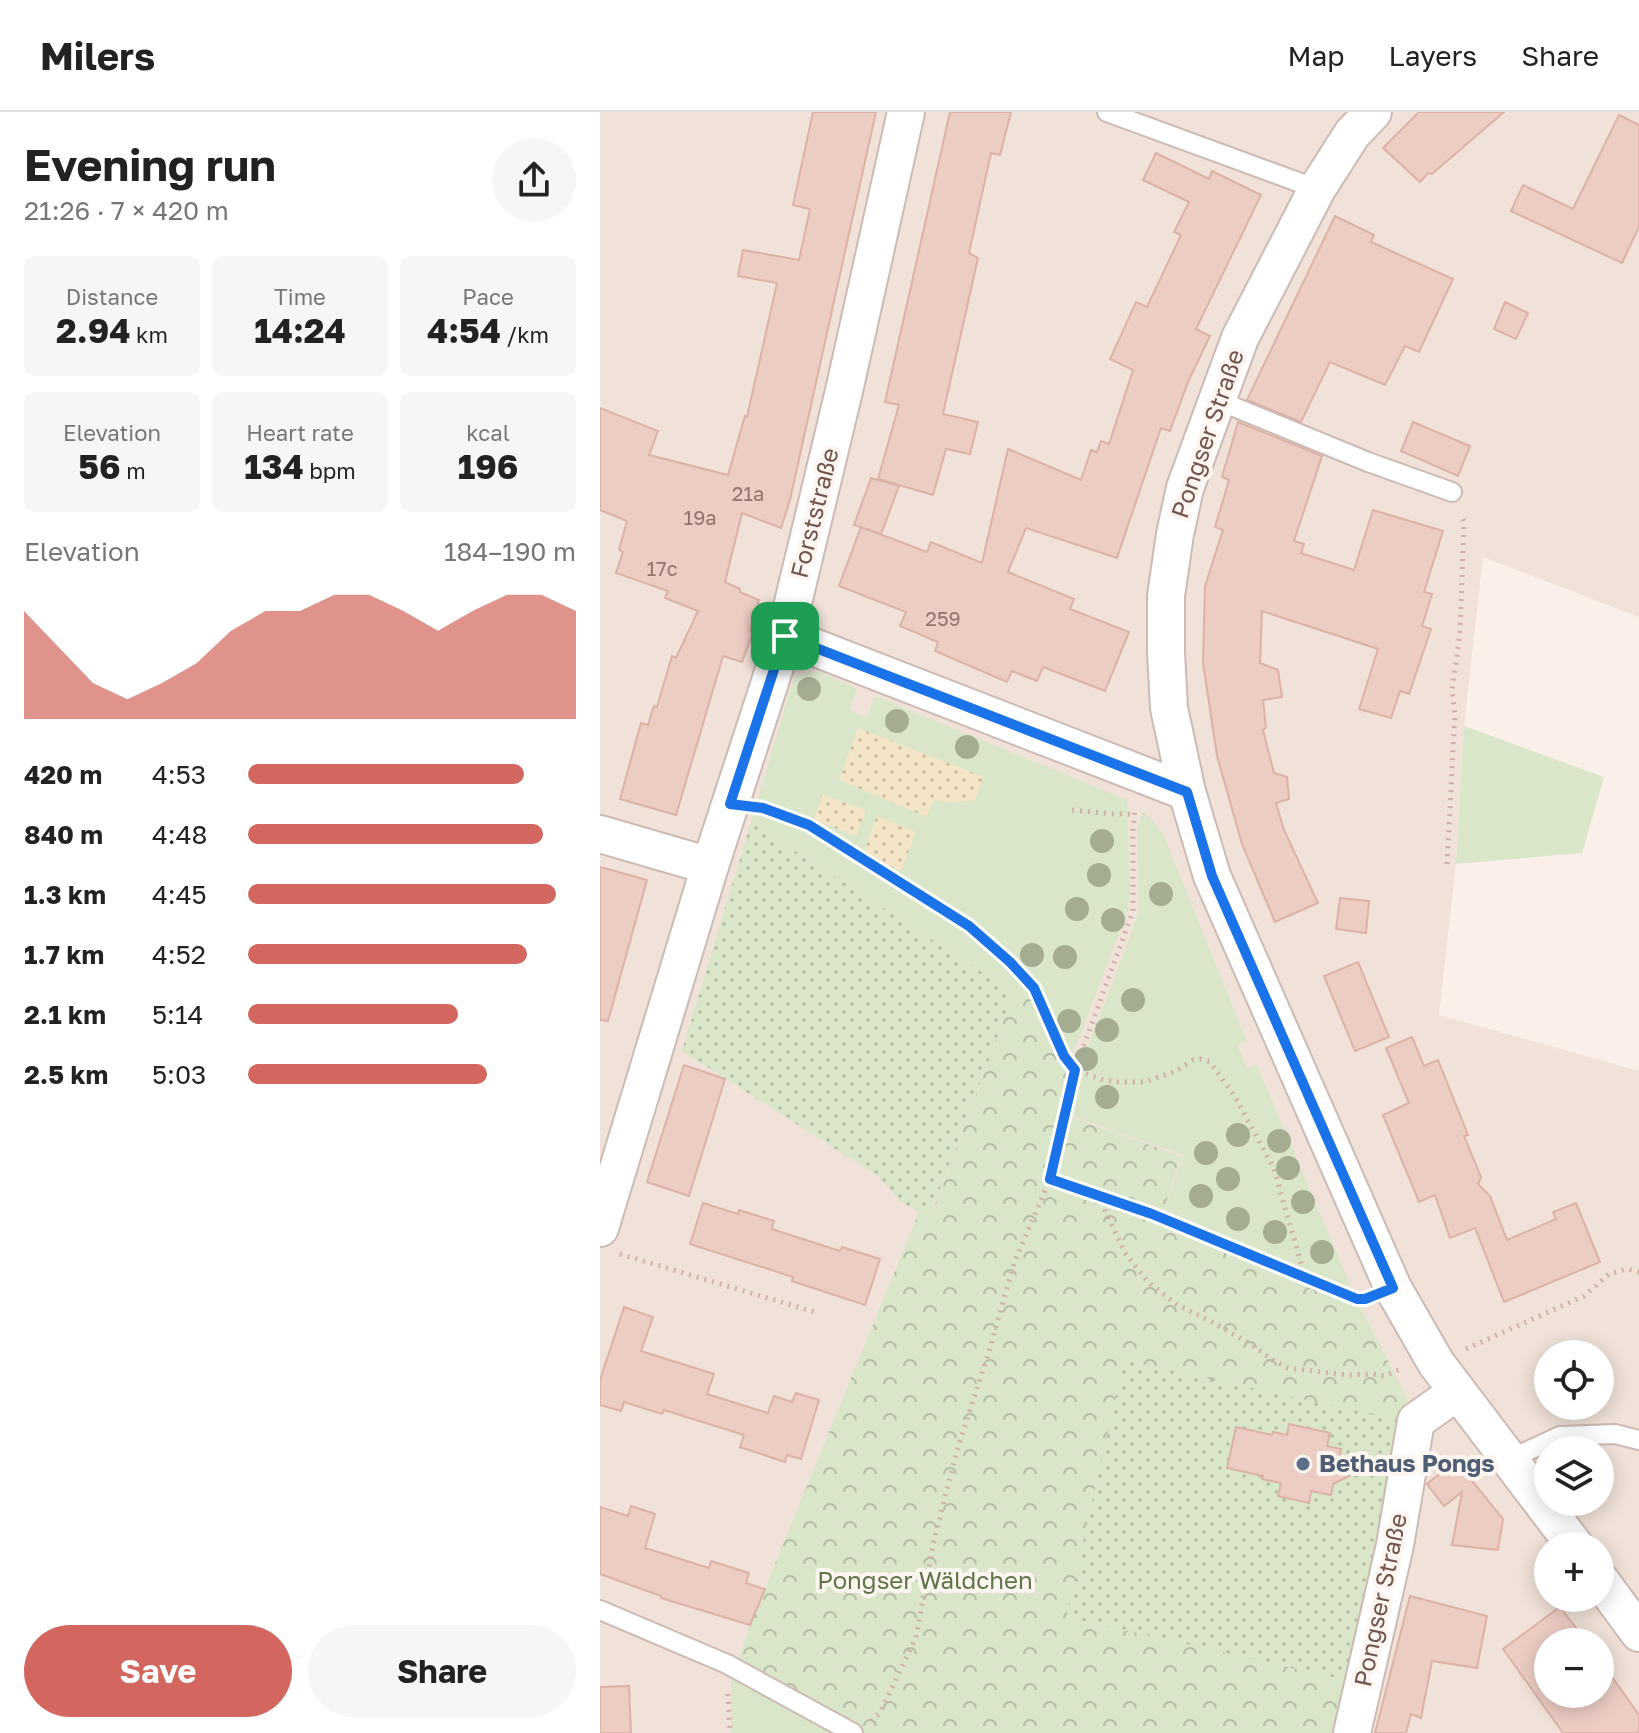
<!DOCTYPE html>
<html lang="en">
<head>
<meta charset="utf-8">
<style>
  :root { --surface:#fff; --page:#f6f6f6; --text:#222; --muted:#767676; --line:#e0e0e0; --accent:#d3665e }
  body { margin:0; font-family:"Golos Text",sans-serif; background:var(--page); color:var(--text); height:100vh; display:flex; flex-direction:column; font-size:30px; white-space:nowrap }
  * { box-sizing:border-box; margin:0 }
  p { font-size:26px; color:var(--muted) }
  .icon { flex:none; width:44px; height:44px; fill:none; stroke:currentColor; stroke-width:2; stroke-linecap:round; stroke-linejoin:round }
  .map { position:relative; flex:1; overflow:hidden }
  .details { display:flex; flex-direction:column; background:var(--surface); width:600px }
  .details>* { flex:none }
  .buttons { position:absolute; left:934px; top:1228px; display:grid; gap:16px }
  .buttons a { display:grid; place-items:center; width:80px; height:80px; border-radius:50%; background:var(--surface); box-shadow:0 4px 20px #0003; font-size:40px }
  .pin { position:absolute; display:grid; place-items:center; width:68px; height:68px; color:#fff; margin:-34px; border-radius:16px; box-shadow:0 4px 12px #0006 }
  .round { display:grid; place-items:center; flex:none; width:84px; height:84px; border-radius:42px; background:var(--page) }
  .summary { display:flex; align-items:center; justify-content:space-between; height:136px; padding:0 24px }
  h1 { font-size:44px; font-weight:700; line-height:60px }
  .stats { display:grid; grid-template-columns:repeat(3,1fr); gap:12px; height:136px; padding:8px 24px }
  .stats div { display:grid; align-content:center; border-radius:12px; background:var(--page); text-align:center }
  .stats b { font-size:34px; font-weight:700 }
  .stats small { font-size:22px; font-weight:400 }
  .stats p { font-size:22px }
  .chart { height:224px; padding:16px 24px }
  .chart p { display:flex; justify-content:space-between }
  .chart svg { width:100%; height:144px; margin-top:8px; fill:var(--accent); opacity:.7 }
  .button { display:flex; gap:16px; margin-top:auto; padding:16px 24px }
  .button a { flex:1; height:92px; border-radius:48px; background:var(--accent); color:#fff; font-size:32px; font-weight:700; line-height:92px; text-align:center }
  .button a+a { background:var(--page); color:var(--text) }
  ul { padding:0 24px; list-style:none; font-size:26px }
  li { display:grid; grid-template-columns:128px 96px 1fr; align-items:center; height:60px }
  li i { height:20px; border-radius:10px; background:var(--accent) }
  header { display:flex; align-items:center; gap:48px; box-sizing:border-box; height:112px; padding:0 40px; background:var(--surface); border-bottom:2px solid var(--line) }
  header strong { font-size:38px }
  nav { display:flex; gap:44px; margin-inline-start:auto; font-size:28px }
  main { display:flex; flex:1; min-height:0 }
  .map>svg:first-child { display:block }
</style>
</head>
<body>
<header>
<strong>Milers</strong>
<nav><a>Map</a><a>Layers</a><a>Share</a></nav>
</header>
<main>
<section class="details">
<div class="summary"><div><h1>Evening run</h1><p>21:26 · 7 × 420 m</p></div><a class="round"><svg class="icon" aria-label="share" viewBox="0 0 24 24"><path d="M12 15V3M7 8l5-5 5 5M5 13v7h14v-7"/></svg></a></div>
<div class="stats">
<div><p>Distance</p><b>2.94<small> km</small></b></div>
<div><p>Time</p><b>14:24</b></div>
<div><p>Pace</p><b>4:54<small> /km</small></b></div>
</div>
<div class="stats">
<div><p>Elevation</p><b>56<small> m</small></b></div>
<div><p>Heart rate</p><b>134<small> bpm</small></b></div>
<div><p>kcal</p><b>196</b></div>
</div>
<div class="chart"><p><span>Elevation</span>184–190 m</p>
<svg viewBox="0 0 160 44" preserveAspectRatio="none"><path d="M0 44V11L10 22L20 33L30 38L40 33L50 27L60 17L70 11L80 11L90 6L100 6L110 11L120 17L130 11L140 6L150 6L160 11V44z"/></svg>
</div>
<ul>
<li><b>420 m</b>4:53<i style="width:84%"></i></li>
<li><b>840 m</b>4:48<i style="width:90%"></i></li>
<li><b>1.3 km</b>4:45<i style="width:94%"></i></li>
<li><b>1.7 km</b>4:52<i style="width:85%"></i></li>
<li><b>2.1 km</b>5:14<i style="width:64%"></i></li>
<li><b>2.5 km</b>5:03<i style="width:73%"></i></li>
</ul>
<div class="button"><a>Save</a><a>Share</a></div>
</section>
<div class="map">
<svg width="1039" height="1621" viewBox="0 0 1039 1621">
  <defs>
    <pattern id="forest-crowns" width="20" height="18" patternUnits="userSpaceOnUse" patternTransform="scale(2)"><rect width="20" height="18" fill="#d9e6c9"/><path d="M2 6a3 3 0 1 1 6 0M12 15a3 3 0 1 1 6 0" fill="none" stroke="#b4bda6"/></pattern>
    <pattern id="sand-dots" width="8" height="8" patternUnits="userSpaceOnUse" patternTransform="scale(2)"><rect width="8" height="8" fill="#f4e4c8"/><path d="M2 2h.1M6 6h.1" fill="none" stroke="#cabca5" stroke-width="1.8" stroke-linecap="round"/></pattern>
    <pattern id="garden-dots" width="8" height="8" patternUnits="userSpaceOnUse" patternTransform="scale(2)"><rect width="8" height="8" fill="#d9e6c9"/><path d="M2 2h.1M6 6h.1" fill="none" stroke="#b4bda6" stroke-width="1.8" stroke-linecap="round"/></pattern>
  </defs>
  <rect width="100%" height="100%" fill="#faf0e9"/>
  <path fill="#f0e2d8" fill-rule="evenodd" d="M0,0H1039V505L883,445L864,614L856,752L839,903L1039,959V1621H0ZM948,1242H1000V1294H948ZM948,1338H1000V1390H948ZM948,1434H1000V1486H948ZM948,1530H1000V1582H948Z"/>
  <g fill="#d9e6c9">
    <path d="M209,559L219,560L257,577L249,598L267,606L275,584L527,688L530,781L528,798L473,941C454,926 449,900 438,879C435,871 428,864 422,858L414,881L151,710L192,572L196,565Z"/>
    <path d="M864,614L1004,665L982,741L856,752Z"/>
    <path d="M543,699L558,715L565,726L646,928L637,933L647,956L657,953L753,1180L563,1102L583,1043L469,1003L488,934L518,857L539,799L537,717Z"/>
    <path d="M131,1558L239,1621H131Z"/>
  </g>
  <path fill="url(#forest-crowns)" d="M420,865L431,878L467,965L465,979L459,1001L581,1044L560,1110L759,1192L811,1294L743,1621H263L138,1551L150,1513L319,1100L333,1098Z"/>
  <g fill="url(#sand-dots)">
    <path d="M258,616L384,665L375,688L347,691L334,687L327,705L239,668Z"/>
    <path d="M222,682L266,698L256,724L214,708Z"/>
    <path d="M277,704L316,720L301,759L263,743Z"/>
  </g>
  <g fill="url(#garden-dots)">
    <path d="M151,710L414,881L332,1098L319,1100L301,1090L278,1064L82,939Z"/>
    <path d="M524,1248L811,1311L755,1570L466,1505Z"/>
  </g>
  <g fill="#eccdc4" stroke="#dcb2a7" stroke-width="2">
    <path d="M213,0H276L190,388L181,416L142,401L125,470L140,477V480L159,488L150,519L153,520L142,550L123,544L76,703L20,687L41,611L48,613L54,594L57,595L72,544L76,546L98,499L65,486L68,479L16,461L23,440L19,438L27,409L0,398V296L58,319L49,343L128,363L145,304L147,305L177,171L138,164L143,138L199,148L210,97L193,93Z"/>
    <path d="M350,0H411L400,43L391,41L369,141L378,146L343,302L378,310L370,342L346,337L333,383L278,367L299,293L285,290Z"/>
    <path d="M819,0H904L832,62L828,61L820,70L783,36Z"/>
    <path d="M1019,3L1039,13V115L1022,151L911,99L923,73L973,97Z"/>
    <path d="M556,41L609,67L612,59L661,83L596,217L610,224L588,270L570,319L561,316L517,446L426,416L408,460L474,487L470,497L529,520L505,579L443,555L437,569L412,559L407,570L335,539L338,530L300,514L306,500L239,474L261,415L327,440L331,430L382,451L408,337L481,368L491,338L497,340L501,329L509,332L533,258L510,247L536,190L547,195L581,123L574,120L589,90L543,68Z"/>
    <path d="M735,104L774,123L771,130L853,167L819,240L805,234L785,273L730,250L701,310L647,288Z"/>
    <path d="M905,190L928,201L916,227L894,217Z"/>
    <path d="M638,310L722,344L694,429L704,432L701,441L754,458L773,398L843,419L824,480L832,482L822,514L831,517L809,582L800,579L791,606L759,597L778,537L662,499L660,551L678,558L682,585L663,588L666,616L663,618L674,661L687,665L689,687L676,691L684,718L718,791L675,810L642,732L617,644L603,551L605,474L623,418L615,415L629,368L622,365Z"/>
    <path d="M813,310L870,334L858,364L801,339Z"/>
    <path d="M271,366L299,374L281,422L254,413Z"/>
    <path d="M0,755L47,768L8,909L0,908Z"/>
    <path d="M740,786L769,789L766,821L736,817Z"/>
    <path d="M758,850L789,925L755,939L724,864Z"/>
    <path d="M812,925L824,954L838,948L868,1023L864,1024L881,1065L878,1072L890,1084L907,1128L956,1107L953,1100L976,1091L1000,1150L904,1190L875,1116L850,1126L835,1083L819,1090L783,1003L809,991L786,936Z"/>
    <path d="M84,953L125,967L89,1084L47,1070Z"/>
    <path d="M103,1091L138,1102L139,1098L174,1109L172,1117L240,1139L242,1135L280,1147L265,1193L192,1169L193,1165L90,1132Z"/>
    <path d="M24,1195L53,1205L41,1239L114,1262L107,1282L168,1301L174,1284L192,1290L196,1281L219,1288L201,1347L187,1343L185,1350L140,1335L144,1323L64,1298L62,1302L24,1290L21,1299L0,1293V1268Z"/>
    <path d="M689,1312L730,1321L727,1334L741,1337L739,1348L749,1364L733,1372L731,1383L711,1379L709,1391L678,1384L681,1371L662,1367L663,1364L627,1356L636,1315L672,1323L673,1320L687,1323Z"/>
    <path d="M856,1349L903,1407L898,1438L852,1433L862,1380L844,1394L827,1372Z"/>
    <path d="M31,1394L55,1402L45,1436L109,1456L111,1449L149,1461L146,1471L165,1477L150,1513L61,1486V1484L0,1462V1395L28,1404Z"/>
    <path d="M810,1484L887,1504L877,1556L832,1549L821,1606L811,1602L806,1621H775Z"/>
    <path d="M960,1495L987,1530H948V1582H1000V1548L1039,1603V1621H963L903,1537Z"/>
    <path d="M29,1574L31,1621H0V1575Z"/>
  </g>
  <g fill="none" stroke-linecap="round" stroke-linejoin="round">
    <g stroke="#ccbab3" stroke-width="22">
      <g id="service">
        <path d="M507,0L717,77"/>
        <path d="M617,288L768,350L852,380"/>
        <path d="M910,1347L960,1324L1015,1322L1039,1328"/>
        <path d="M0,1498L127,1552L253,1621"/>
      </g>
    </g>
    <g stroke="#ccbab3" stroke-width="40">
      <g id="minor">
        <path d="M773,0L752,22L717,77L640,226L585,376L575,422L566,484V540L569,596L587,680L612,764L793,1176L836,1251L975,1434"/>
        <path d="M185,524L587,680"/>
        <path d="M0,722L110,754"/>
        <path d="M0,1116L110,754L185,524L244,279L306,0"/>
        <path d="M1000,1468L1039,1521"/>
        <path d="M752,1621L795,1433L816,1309L857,1280"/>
      </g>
    </g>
    <g stroke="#d0b1a7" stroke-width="5" stroke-dasharray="2 6" stroke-linecap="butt">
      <path d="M163,696L209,713L369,814L410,850L434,876L464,944L475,958L504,968L520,970H545L576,959L593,948L600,947L610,950L635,985L674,1057L705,1165"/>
      <path d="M472,698L513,702H535"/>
      <path d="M847,752L855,603L852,578L860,521L864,410L861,403"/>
      <path d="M450,1067L552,1102L757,1187H763"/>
      <path d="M498,1083L525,1141L548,1170L576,1192L612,1210L649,1231L674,1249L688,1256L747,1263L772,1262L784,1264L803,1256"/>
      <path d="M20,1142L218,1201"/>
      <path d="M866,1237L984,1184L1009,1162L1027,1157L1039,1160"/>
      <path d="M128,1582L130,1621"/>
      <path d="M271,1609L280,1601L316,1525L333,1433L356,1342L390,1236L414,1151L450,1067L475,958L533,799V717L535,697"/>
    </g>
    <use href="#service" stroke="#fff" stroke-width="18"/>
    <use href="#minor" stroke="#fff" stroke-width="36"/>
  </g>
  <g fill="#a4ac92">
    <circle cx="209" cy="577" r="12"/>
    <circle cx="297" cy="609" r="12"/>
    <circle cx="367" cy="635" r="12"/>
    <circle cx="502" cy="729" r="12"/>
    <circle cx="499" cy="763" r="12"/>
    <circle cx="561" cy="782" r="12"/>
    <circle cx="477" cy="797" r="12"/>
    <circle cx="513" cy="808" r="12"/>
    <circle cx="432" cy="843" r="12"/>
    <circle cx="465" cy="845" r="12"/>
    <circle cx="533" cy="888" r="12"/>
    <circle cx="469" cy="909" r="12"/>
    <circle cx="507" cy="918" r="12"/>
    <circle cx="486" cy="947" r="12"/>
    <circle cx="507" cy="985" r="12"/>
    <circle cx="638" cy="1023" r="12"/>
    <circle cx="679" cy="1029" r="12"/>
    <circle cx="606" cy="1041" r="12"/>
    <circle cx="688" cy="1056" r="12"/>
    <circle cx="628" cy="1067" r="12"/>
    <circle cx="601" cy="1084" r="12"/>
    <circle cx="703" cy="1090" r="12"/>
    <circle cx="638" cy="1107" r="12"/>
    <circle cx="675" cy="1120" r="12"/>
    <circle cx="722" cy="1140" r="12"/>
  </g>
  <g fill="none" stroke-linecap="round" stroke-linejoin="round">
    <g stroke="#fff" stroke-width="16">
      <path id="route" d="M185,524L587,680L612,764L793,1176L765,1187H757L552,1102L450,1067L475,958L464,944L434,876L410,850L369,814L209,713L163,696L130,692Z"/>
    </g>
    <use href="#route" stroke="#1a73e8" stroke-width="10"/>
  </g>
  <circle fill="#5c6f8a" stroke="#fdf5ef" stroke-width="3" cx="703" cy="1352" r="8"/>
  <g text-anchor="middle" stroke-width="8" stroke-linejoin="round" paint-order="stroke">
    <g font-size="20" fill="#90746d">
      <text x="148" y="389">21a</text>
      <text x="100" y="413">19a</text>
      <text x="62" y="464">17c</text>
      <text x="343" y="514">259</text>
    </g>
    <g font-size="24" fill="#715650" stroke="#fdf5ef">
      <text transform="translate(608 322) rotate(-71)" y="8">Pongser Straße</text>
      <text transform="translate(215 401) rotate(-76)" y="8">Forststraße</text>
      <text transform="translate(781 1488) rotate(-78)" y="8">Pongser Straße</text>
    </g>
    <g font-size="24" font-weight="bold" fill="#4e5e75" stroke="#fdf5ef" text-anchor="start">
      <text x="719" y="1360">Bethaus Pongs</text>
    </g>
    <g font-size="24" fill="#5d754a" stroke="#fdf5ef">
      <text x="325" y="1477">Pongser Wäldchen</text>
    </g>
  </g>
</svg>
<div class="buttons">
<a><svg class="icon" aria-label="locate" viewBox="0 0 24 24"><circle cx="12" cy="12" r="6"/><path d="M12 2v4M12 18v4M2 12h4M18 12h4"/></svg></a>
<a><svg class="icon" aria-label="layers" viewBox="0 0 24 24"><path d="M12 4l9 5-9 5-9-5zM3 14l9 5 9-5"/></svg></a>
<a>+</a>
<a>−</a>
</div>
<div class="pin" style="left:185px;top:524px;background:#1e9e55"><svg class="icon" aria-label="arrive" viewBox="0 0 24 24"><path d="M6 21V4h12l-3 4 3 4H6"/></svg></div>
</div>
</main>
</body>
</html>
